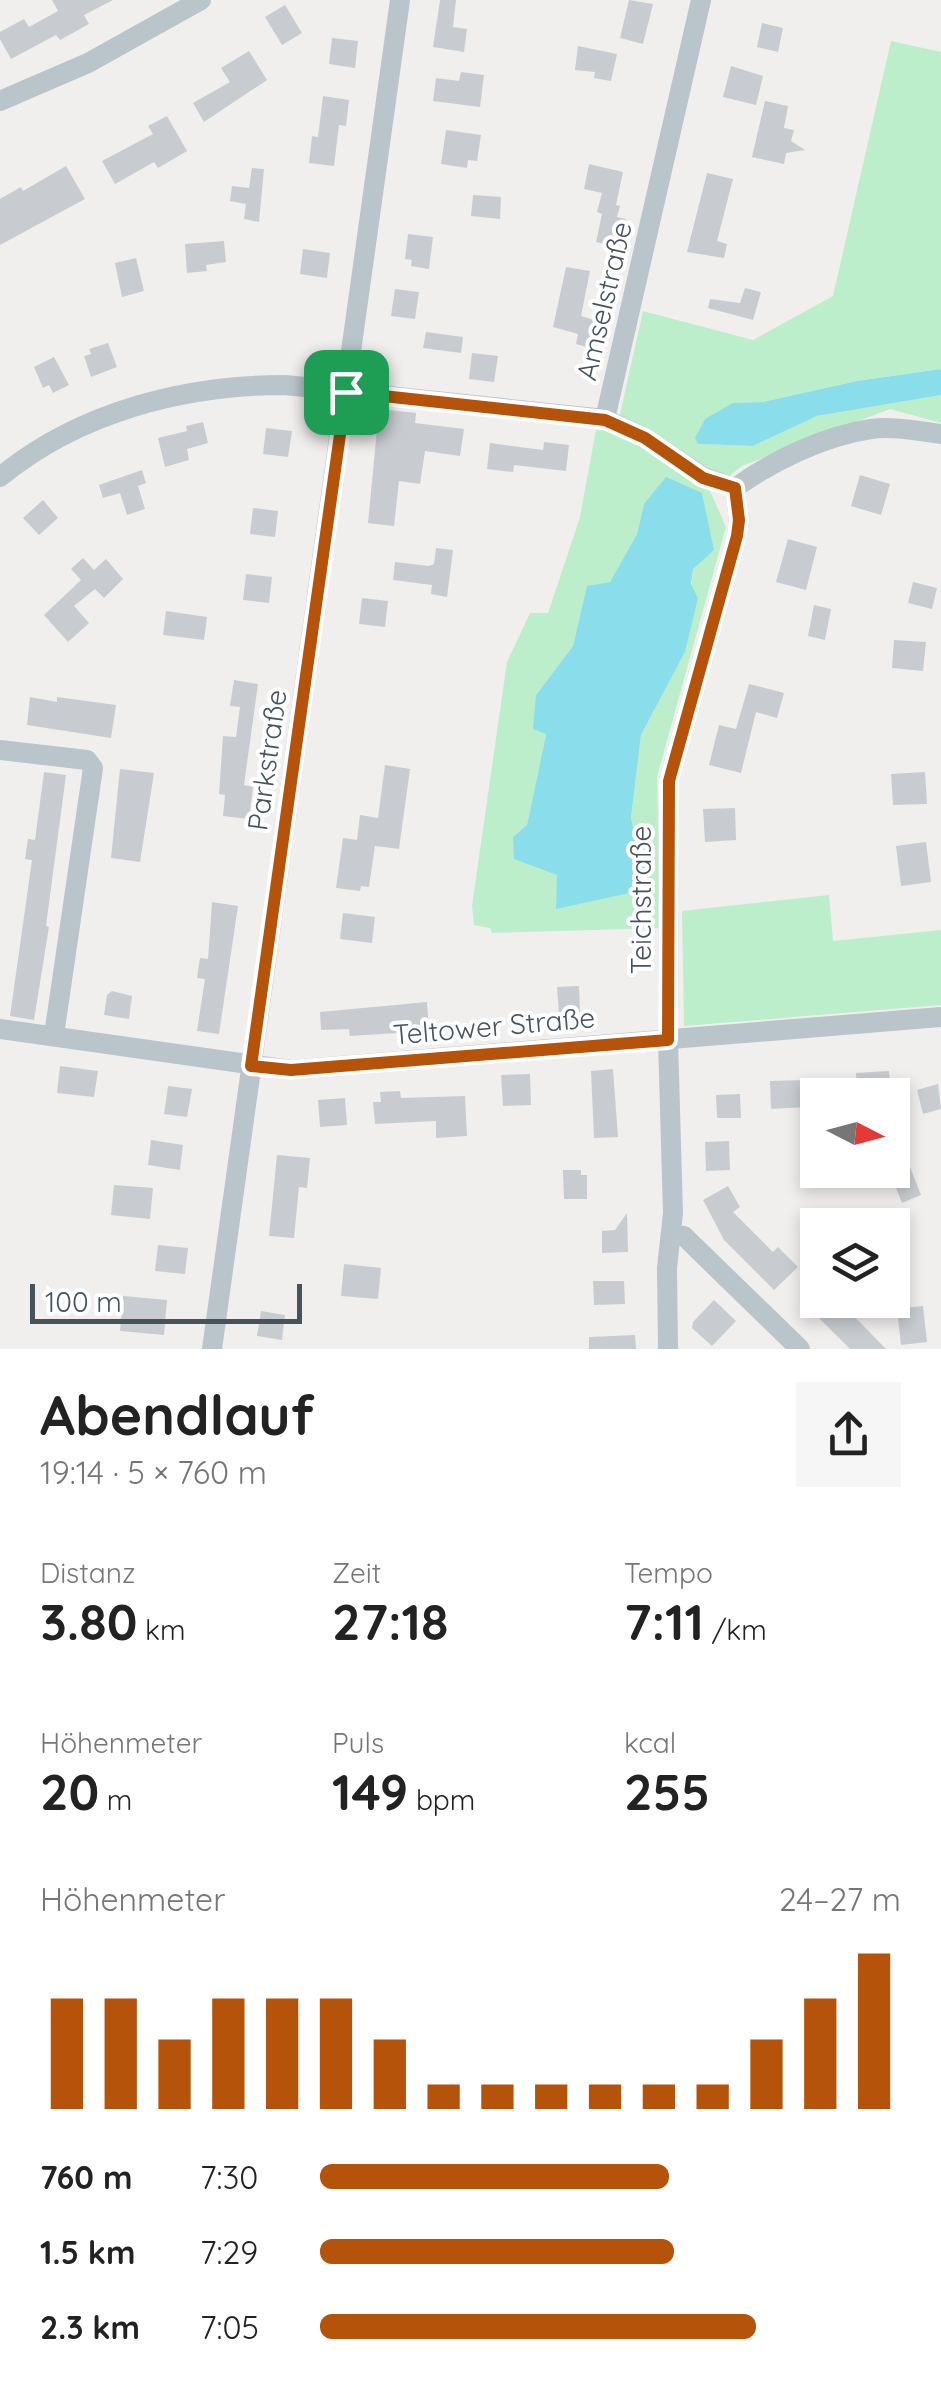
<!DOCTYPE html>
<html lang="de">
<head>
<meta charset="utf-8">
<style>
  :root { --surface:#fff; --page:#f6f6f6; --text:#222; --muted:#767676; --accent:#b45309 }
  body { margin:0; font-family:Quicksand,sans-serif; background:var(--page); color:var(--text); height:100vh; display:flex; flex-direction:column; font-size:38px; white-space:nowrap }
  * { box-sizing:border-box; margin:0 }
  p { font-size:32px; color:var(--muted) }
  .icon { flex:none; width:55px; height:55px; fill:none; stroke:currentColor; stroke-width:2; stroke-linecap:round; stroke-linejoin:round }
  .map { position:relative; height:1349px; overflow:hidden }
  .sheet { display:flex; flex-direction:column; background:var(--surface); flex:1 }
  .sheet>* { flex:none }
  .needle { width:65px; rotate:96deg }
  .fabs { position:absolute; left:800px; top:1078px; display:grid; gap:20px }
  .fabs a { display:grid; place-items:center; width:110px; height:110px; border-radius:0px; background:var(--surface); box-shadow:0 5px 15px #0003; font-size:50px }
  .scale { position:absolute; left:30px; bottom:25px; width:272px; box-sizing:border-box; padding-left:10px; border:5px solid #46535b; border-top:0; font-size:28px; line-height:35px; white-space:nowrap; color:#46535b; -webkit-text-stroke:8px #fff; paint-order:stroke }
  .pin { position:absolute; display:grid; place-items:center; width:85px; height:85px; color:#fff; margin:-42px; border-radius:20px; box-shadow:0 5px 15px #0006 }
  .round { display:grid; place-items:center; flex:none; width:105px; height:105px; border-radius:0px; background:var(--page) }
  .headline { display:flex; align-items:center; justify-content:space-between; height:170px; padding:0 40px }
  h1 { font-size:55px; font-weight:700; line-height:75px }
  .stats { display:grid; grid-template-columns:repeat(3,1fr); gap:15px; height:170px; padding:10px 40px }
  .stats div { display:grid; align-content:center }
  .stats b { font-size:50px; font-weight:700 }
  .stats small { font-size:28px; font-weight:400 }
  .stats p { font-size:28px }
  .chart { height:280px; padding:20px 40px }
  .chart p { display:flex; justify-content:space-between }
  .chart svg { width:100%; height:180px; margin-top:10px; stroke:var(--accent); stroke-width:6 }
  ul { padding:0 40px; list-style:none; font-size:32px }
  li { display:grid; grid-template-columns:160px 120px 1fr; align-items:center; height:75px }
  li i { height:25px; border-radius:12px; background:var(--accent) }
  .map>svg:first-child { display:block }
</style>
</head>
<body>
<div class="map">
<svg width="941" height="1349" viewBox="0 0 941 1349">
  <rect width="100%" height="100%" fill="#f1eeee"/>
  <g fill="#bceecc" fill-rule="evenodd">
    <path d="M891,41L941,52V369L857,381L763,402L733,403L698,444L753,446L817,416L941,395V423L890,409L742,466L710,491L726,527L657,777L660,928L492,933L490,928L474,925L472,906L507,662L530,613H548L580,517L596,430L616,432L643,311L753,340L833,296ZM644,504L693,569L685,652L641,735L631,818L648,889L513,837L527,825L546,733L536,695L573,646L587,587L610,582L637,534Z"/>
    <path d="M829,895L833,941L941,930V1005L684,1026L682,911Z"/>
  </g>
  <g fill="#8adeeb">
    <path d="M941,369V395L817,416L753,446L698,444L695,438L705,419L733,403L763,402L857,381Z"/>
    <path d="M666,477L702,493L714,550L693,569L691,584L698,598L685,652L641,735L631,818L648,889L556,909L557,875L514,859L513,837L527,825L546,734L533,729L536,695L573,646L587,586L610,582L637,534L644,504Z"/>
  </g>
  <g fill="#c8ccd1">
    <path d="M52,0H113L84,15L89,24L60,40L56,35L11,59L0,39V32L24,19L29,27L58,11Z"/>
    <path d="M440,0H456L453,27L467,29L464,52L433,47Z"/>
    <path d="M629,0L653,4L643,44L620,38Z"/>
    <path d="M285,5L302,33L282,45L265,17Z"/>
    <path d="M762,23L783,28L778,52L757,47Z"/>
    <path d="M332,38L358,41L355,68L329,64Z"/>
    <path d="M578,46L617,54L611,81L594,78L595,72L575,70Z"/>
    <path d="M249,51L267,80L204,122L193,103L230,82L221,68Z"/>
    <path d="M731,66L763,76L756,105L723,97Z"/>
    <path d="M461,72L484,75L480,107L433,101L436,78L459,81Z"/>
    <path d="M323,96L349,100L346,126L339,125L334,166L309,163L312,136L318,137Z"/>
    <path d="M765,101L788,106L784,128L794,130L791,141L805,150L786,153L784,164L752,157Z"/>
    <path d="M167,116L187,151L158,168L154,162L115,184L102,161L153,134L148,126Z"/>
    <path d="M446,130L481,135L477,161L468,160L467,168L441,164Z"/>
    <path d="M589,164L623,172L616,205L620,206L617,217L626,219L619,247L596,242L602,214L597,212L602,193L584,189Z"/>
    <path d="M66,166L85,199L0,245V199L21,187L23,191Z"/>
    <path d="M252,168L264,169L259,222L244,219L246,204L230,201L232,186L249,188Z"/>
    <path d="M707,173L733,179L717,241L727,244L724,258L687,252Z"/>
    <path d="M473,195L501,197L500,219L471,216Z"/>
    <path d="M408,234L433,237L429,269L411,266L412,260L405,259Z"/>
    <path d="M224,241L226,262L206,265L207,271L187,273L185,244Z"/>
    <path d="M303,249L330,253L327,278L300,274Z"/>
    <path d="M136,258L144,291L122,297L115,263Z"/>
    <path d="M566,267L590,271L581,316L604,323L597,350L576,344L578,334L553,327Z"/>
    <path d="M745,288L761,292L753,320L708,308L710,299L740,303Z"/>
    <path d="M395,289L419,292L415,319L391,316Z"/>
    <path d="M426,332L463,337L461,353L423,348Z"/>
    <path d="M108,343L117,367L91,377L84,356L91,354L89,349Z"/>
    <path d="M472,353L498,356L494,382L469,379Z"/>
    <path d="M54,357L69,385L53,393L49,385L43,388L34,367Z"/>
    <path d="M379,409L416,413L415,423L464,429L460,456L425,451L420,484L399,481L394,526L368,523Z"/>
    <path d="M203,422L208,443L187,449L189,460L165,467L158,438L187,431L186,426Z"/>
    <path d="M266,428L292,431L288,457L263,454Z"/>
    <path d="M544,442L569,445L566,471L514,465L513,472L487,469L490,443L543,450Z"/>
    <path d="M142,470L146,483L138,486L145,509L127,515L120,493L103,498L99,485Z"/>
    <path d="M860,475L890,484L881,515L851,506Z"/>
    <path d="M43,500L58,518L39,535L23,518Z"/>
    <path d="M253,508L278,511L275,537L250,534Z"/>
    <path d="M788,539L817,547L806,590L776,582Z"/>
    <path d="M436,548L453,550L447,597L431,594L432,585L393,580L395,562L429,566L434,564Z"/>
    <path d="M83,558L94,570L106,559L123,579L104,598L95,589L74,606L89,623L68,642L44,615L81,580L71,569Z"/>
    <path d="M246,574L272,577L269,603L243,600Z"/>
    <path d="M913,582L937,588L932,609L908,603Z"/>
    <path d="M362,598L388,601L385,627L359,624Z"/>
    <path d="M814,605L831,609L825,640L808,636Z"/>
    <path d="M166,611L207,617L204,640L163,635Z"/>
    <path d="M894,640L926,642L923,671L892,668Z"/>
    <path d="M234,680L258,684L244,785L253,787L249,819L223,816L225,795L219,794L223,736L236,737L240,707L230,706Z"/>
    <path d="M749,684L784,693L777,718L756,712L741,773L709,765L719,725L736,729Z"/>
    <path d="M30,697L57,702V697L116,705L111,738L27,725Z"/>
    <path d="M385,765L410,769L399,849L375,846L369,887L361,886L360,891L336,888L343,838L357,840L360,815L378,818Z"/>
    <path d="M120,769L154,773L140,862L111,858Z"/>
    <path d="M44,772L66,775L46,926L49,927L34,1020L10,1016L32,860L25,859L28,839L35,840Z"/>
    <path d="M925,772L927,804L893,805L891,774Z"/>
    <path d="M735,808L736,840L705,842L703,809Z"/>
    <path d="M926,842L931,882L901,886L896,846Z"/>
    <path d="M212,902L238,906L219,1034L197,1031L205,979L197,978L200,958L208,959Z"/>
    <path d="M343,913L375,917L372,943L340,939Z"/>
    <path d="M579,986L580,1013L559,1014L557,987Z"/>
    <path d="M112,991L132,996L129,1019L104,1015L107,995Z"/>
    <path d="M427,1002L429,1031L350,1036L349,1029L321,1030L320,1012Z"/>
    <path d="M60,1066L98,1071L94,1097L57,1093Z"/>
    <path d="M613,1069L618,1137L594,1138L591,1071Z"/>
    <path d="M889,1071L891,1095H867L866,1089L857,1090L856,1073Z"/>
    <path d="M530,1074L531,1105L503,1106L501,1075Z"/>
    <path d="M805,1080L806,1107L771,1109L770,1081Z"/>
    <path d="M938,1084L941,1109L923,1114L917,1090Z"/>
    <path d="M168,1086L192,1089L187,1117L164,1114Z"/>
    <path d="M400,1091L401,1098L465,1096L467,1136L436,1138V1121L375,1124L373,1102H381L380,1092Z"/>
    <path d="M740,1094L741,1118H717L716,1095Z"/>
    <path d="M345,1098L347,1125L320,1127L318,1100Z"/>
    <path d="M151,1140L183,1145L180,1170L148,1165Z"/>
    <path d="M729,1141L730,1170L706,1171L705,1142Z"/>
    <path d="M277,1155L310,1158L307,1188L299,1187L294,1238L269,1236Z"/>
    <path d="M910,1167L921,1195L902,1203L891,1175Z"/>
    <path d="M563,1170H581V1175H587V1199H564Z"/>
    <path d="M114,1185L153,1188L150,1219L111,1215Z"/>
    <path d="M728,1186L740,1207L733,1212L773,1252L778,1247L798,1267L774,1290L724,1240L703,1200Z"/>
    <path d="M627,1213L628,1252L602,1253V1231L615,1230Z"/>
    <path d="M158,1245L188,1248L185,1274L155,1271Z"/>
    <path d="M344,1264L381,1268L378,1299L341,1296Z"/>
    <path d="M593,1281H624L625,1304L594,1305Z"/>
    <path d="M123,1296L167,1300L164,1335L120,1331Z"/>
    <path d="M714,1300L736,1321L712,1346L692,1328L693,1322Z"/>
    <path d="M819,1300H838L886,1349H850L810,1309Z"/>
    <path d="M923,1306L927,1342L901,1345L897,1309Z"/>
    <path d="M261,1311L285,1315L282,1340L257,1336Z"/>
    <path d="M635,1335L636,1349H589V1337Z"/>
  </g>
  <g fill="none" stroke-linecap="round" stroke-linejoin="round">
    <g stroke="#bac4cb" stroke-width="20">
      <path d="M0,101L88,63L201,0"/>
      <path d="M605,419L701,0"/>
      <path d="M0,477C79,412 184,385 285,385L605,419L645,438L703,477L735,488"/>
      <path d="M735,488C772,461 824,436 871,429C894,426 918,431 941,434"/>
      <path d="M0,750L87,760L93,768L54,1035"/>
      <path d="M0,1029L291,1070L941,1017"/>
      <path d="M673,1235L684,1236L691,1243L800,1349"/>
      <path d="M212,1349L400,0"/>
      <path d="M668,1349L667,1268L673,1213L668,1040L669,781L737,536L739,520L735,488"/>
    </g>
  </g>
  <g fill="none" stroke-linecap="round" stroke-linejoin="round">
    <g stroke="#fff" stroke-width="20">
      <path id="route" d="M346,392L605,420L645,438L703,478L735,488L739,520L737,536L669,781L668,1040L291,1070L251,1066Z"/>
    </g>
    <use href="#route" stroke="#b45309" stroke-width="12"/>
  </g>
  <g text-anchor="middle" stroke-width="8" stroke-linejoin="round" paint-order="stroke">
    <g font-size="28" fill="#46535b" stroke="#fff">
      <text transform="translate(604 301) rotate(-77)" y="10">Amselstraße</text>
      <text transform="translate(267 760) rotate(-82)" y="10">Parkstraße</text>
      <text transform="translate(641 900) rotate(-90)" y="10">Teichstraße</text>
      <text transform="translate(494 1026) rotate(-5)" y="10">Teltower Straße</text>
    </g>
  </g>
</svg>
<div class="fabs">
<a><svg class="needle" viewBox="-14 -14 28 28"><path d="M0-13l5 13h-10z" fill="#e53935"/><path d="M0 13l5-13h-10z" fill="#767676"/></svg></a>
<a><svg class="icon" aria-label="layers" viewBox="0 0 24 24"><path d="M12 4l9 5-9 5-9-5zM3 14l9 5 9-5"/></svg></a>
</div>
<div class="scale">100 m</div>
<div class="pin" style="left:346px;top:392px;background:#1e9e55"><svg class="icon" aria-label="arrive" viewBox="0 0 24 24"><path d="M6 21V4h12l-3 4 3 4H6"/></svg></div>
</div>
<section class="sheet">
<div class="headline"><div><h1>Abendlauf</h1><p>19:14 · 5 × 760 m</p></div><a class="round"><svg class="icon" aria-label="share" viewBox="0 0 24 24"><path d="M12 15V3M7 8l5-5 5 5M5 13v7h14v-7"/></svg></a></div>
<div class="stats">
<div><p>Distanz</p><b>3.80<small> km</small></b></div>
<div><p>Zeit</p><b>27:18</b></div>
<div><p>Tempo</p><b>7:11<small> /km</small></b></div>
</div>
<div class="stats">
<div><p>Höhenmeter</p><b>20<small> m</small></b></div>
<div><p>Puls</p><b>149<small> bpm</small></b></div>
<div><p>kcal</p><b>255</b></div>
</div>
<div class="chart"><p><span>Höhenmeter</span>24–27 m</p>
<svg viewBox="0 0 160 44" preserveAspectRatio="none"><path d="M5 44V17M15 44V17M25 44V27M35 44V17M45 44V17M55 44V17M65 44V27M75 44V38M85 44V38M95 44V38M105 44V38M115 44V38M125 44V38M135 44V27M145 44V17M155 44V6"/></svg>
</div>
<ul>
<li><b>760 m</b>7:30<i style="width:60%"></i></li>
<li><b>1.5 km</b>7:29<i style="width:61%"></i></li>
<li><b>2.3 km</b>7:05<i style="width:75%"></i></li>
</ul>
</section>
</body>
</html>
